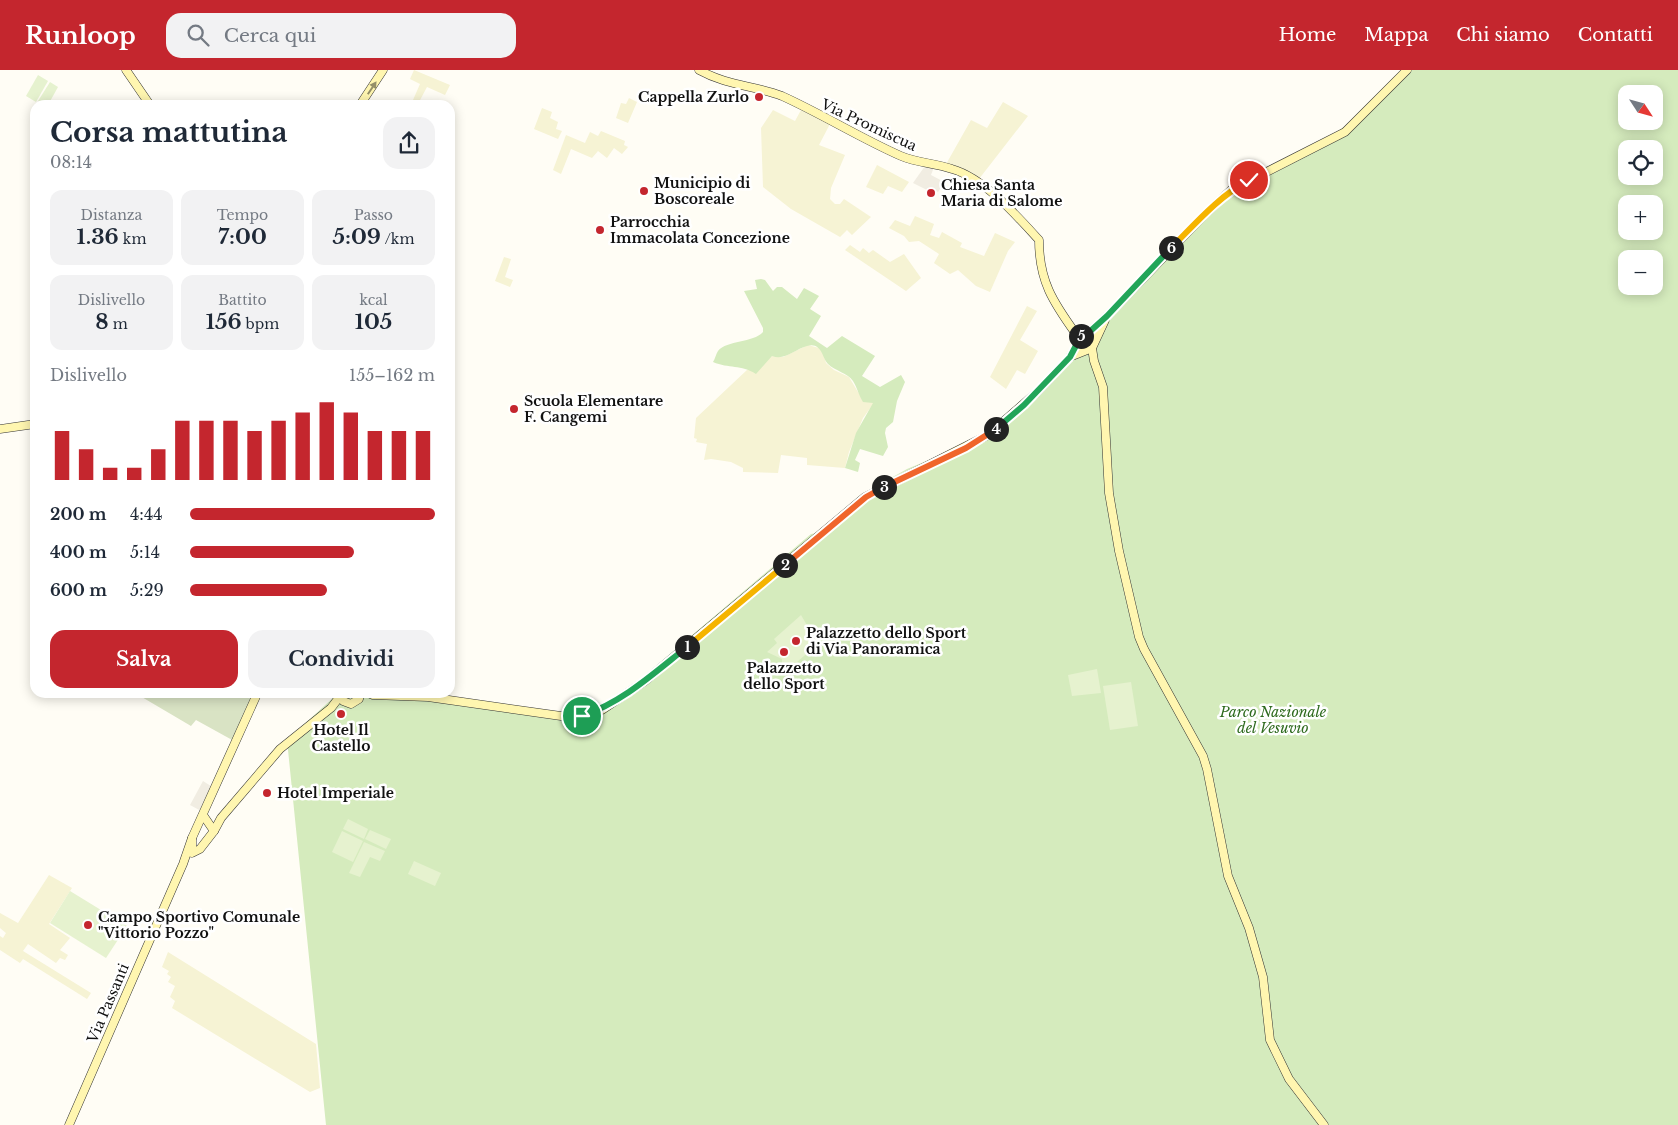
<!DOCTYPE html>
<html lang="it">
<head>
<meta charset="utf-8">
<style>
  :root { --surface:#fff; --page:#f2f2f3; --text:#1f2937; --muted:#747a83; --accent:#c4262e }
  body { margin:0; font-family:"Libre Baskerville",serif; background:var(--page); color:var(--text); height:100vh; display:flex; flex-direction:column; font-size:19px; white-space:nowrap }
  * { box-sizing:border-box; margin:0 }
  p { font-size:16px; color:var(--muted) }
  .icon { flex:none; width:28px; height:28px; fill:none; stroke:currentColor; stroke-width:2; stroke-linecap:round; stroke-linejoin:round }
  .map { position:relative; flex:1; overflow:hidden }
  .sheet { position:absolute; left:30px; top:30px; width:425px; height:598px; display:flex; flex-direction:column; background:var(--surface); border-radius:15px; box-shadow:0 2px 12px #0003 }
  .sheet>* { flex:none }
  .needle { width:32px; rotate:126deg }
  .controls { position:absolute; left:1618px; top:15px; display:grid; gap:10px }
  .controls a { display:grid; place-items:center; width:45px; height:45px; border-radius:10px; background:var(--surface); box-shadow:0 2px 12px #0003; font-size:25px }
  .pin { position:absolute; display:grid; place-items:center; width:42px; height:42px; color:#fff; margin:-21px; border:2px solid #fff; border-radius:50%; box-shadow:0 1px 5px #0007 }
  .km { position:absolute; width:25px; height:25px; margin:-12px; border-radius:50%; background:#222; color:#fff; font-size:14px; line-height:25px; text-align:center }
  .round { display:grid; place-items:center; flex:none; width:52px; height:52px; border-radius:15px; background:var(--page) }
  .overview { display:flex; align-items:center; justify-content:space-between; height:85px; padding:0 20px }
  h1 { font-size:28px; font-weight:700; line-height:38px }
  .stats { display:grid; grid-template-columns:repeat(3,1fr); gap:8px; height:85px; padding:5px 20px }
  .stats div { display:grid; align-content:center; border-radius:12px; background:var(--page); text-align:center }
  .stats b { font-size:21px; font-weight:700 }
  .stats small { font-size:14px; font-weight:400 }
  .stats p { font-size:14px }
  .chart { height:140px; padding:10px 20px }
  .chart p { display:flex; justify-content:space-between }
  .chart svg { width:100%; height:90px; margin-top:5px; stroke:var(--accent); stroke-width:6 }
  .primary-button { display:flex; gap:10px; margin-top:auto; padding:10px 20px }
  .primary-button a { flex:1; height:58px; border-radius:15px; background:var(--accent); color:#fff; font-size:20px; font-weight:700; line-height:58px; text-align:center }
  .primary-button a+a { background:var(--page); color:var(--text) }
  ul { padding:0 20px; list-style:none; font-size:16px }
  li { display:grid; grid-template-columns:80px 60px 1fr; align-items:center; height:38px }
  li i { height:12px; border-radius:6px; background:var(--accent) }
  header { display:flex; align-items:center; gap:30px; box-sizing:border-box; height:70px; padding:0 25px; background:var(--accent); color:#fff }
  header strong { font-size:24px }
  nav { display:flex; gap:28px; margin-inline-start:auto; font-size:18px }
  .search { width:350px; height:45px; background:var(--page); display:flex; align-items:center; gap:12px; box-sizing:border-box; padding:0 18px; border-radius:15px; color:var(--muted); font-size:19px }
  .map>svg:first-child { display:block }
</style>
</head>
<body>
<header>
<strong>Runloop</strong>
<div class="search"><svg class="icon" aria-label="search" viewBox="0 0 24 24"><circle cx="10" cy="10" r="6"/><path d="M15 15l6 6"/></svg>Cerca qui</div>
<nav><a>Home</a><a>Mappa</a><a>Chi siamo</a><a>Contatti</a></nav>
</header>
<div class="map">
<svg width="1678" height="1055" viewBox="0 0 1678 1055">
  <rect width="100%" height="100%" fill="#fffdf5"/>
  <g fill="#f6f3d4">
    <path d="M414,0L450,15L445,25L427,17L419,32L413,30L420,14L410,9Z"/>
    <path d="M629,28L637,32L628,53L616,48L621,33L626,34Z"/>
    <path d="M1003,32L1028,46L979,109L945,96L971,50L987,58Z"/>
    <path d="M542,38L552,42L550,48L558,52L556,59L562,61L558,69L534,59Z"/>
    <path d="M773,40L795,51L801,40L830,54L819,75L845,85L831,118L830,129L835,134H840L844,129L871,147L852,165L847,160L840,167L791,139L763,117L761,58Z"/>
    <path d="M601,61L625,71L624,75L628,77L622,84L614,78L607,88L598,81L592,88L571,79L561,104L553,100L566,65L585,73L590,62L598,66Z"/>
    <path d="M877,95L909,112L902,122L888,116L883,124L866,117Z"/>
    <path d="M915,146L934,154L930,165L939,168L942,162L962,173L960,177L984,186L995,163L1015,172L1008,181L990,222L976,216L958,200L950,204L934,193L939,184L919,171L909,172L904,166L889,158L895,150L910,156Z"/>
    <path d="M850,175L860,182L863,178L869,183L873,180L890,192L904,184L921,208L906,221L845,180Z"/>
    <path d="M504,187L511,189L505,207L513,210L510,217L495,211Z"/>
    <path d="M1027,236L1037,241L1020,270L1038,281L1025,304L1017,300L1006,319L990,307Z"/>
    <path d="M808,275L819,278L823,282L826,293L834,300L849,307L858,322L874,333L863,348L849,382L845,398L807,395V388L781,385L778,403L743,402V398L731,392L711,389L704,390L707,374L696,372L697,369L694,368L696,348L748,299L750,300L772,286L783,287Z"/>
    <path d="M49,805L72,818L49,854L70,868L60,880L68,885L65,890L60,888L56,893L28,874L23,881L91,923L87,929L23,889L20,893L0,880V866L3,868L6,863L0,858V843L18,853Z"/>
    <path d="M168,882L316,974L320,1018L310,1022L172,938L175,931L170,927L175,916L168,912L171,907L167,904L169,901L162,897Z"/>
  </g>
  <g fill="#d5ebbd" fill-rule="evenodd">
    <path d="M1405,0H1678V1055H326L287,670L335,626L337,623H413L569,643L601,636L617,629L811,464L817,463L859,426L907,399L963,376L985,362L1020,333L1066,285L1070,280L1075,264L1090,259L1229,118L1319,74L1360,46ZM1626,24H1654V51H1626ZM1626,79H1654V106H1626ZM1626,134H1654V161H1626ZM1626,189H1654V216H1626Z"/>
    <path d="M761,209L765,210L773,221L777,217H782L797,229L804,218L819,226L810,239L821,246L809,266L827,278L842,266L875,286L862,306L880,317L901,305L905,312L897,331L893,352L886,358L885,363L888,377L883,386L860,379L855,390L860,393L858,402L845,398L856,363L873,333L863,332C859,326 857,317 853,311C848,303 835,301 828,294C822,288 822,272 807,276C795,279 785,291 772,286L756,304C741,294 729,299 713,292C715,289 716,284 718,281C727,270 753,273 763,262V258L744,221L757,219L755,210Z"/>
  </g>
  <path fill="#d9e3c4" d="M135,623H255L234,671L196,650L191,656Z"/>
  <g fill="#e6f2cf">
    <path d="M38,5L48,11L36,32L26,26Z"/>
    <path d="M50,12L58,17L48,35L38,31Z"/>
    <path d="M801,545L818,574L790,598L782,595V589L767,582L777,573L774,569Z"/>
    <path d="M1097,599L1101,623L1072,626L1068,605Z"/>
    <path d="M1131,612L1138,656L1110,660L1103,616Z"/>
    <path d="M348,749L368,759L364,769L343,759Z"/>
    <path d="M370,760L391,769L386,779L365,769Z"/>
    <path d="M342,761L363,771L353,792L332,782Z"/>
    <path d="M364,772L385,781L380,791L370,787L360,807L349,803Z"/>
    <path d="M414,791L441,803L435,816L408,804Z"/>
    <path d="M70,821L127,856L106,888L50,853Z"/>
  </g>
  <g fill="#f1ede2">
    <path d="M925,96L934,97L931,105L946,113L943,120L940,119L938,122L931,118L929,121L913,113Z"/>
    <path d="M203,711L214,718L203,742L190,735Z"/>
  </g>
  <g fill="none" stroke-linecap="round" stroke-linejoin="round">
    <g stroke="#333" stroke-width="9">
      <g id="secondary">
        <path d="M126,0L150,35"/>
        <path d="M699,0C728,16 753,15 782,26C822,44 860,68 901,86C917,93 935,93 952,99C984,108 1017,146 1039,170C1039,211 1053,232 1076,264L1079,271"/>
        <path d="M360,35L383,0"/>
        <path d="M1086,265L1107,246L1206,143L1231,120L1345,62L1407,0"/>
        <path d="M1092,278L1094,291L1103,317L1109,423L1119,481L1139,567L1144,579L1203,686L1207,699L1228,806L1249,858L1263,907L1270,970L1289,1009L1324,1055"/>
        <path d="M1072,286L1092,278L1105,250"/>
        <path d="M0,359L35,354"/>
        <path d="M341,622L343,631L351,634L359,629L360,622"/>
        <path d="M366,622L373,625L428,627L568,647L583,646L602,640L645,611L865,427L988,365L1036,323L1070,287L1082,266"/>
        <path d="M214,761L221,748L280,679L331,638L341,625"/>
        <path d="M194,781L192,778V768L258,622"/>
        <path d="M192,783L200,779L214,761L203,745"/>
        <path d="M69,1055L183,794L192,768"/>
      </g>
    </g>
    <use href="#secondary" stroke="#fff6b0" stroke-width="8"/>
  </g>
  <defs><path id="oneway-solid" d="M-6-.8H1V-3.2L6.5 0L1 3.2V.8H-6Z" transform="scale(1.25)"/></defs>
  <use fill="#948f68" href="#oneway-solid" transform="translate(372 18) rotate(-56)"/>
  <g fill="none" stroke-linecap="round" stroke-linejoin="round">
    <g stroke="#fff" stroke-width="10">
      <path id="split-1" d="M582,646C623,632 654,603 687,577"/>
    </g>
    <g stroke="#fff" stroke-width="10">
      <path id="split-2" d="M687,577L785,495"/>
    </g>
    <g stroke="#fff" stroke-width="10">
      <path id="split-3" d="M785,495L866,427L884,417"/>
    </g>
    <g stroke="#fff" stroke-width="10">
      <path id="split-4" d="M884,417L966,378L996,359"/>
    </g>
    <g stroke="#fff" stroke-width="10">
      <path id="split-5" d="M996,359L1024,335L1070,287L1081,266"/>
    </g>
    <g stroke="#fff" stroke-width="10">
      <path id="split-6" d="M1081,266L1086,265L1107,246L1171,178"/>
    </g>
    <g stroke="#fff" stroke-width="10">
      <path id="split-7" d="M1171,178C1196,153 1218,127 1249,110"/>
    </g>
    <use href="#split-1" stroke="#22a559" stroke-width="6"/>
    <use href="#split-2" stroke="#f5b400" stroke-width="6"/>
    <use href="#split-3" stroke="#f0652b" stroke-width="6"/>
    <use href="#split-4" stroke="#f0652b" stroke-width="6"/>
    <use href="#split-5" stroke="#22a559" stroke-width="6"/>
    <use href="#split-6" stroke="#22a559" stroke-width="6"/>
    <use href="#split-7" stroke="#f5b400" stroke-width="6"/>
  </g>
  <g fill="#c4262e" stroke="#fff" stroke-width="2">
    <circle cx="759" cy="27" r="5"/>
    <circle cx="644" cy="121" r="5"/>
    <circle cx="931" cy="123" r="5"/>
    <circle cx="600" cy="160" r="5"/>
    <circle cx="514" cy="339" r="5"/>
    <circle cx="796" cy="571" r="5"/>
    <circle cx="784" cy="582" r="5"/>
    <circle cx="341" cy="644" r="5"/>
    <circle cx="267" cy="723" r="5"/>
    <circle cx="88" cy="855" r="5"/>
  </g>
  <g text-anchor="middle" stroke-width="5" stroke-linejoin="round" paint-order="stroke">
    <g font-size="14" font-weight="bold" fill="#111" stroke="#fff" text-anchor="start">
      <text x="749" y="32" text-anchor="end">Cappella Zurlo</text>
      <text x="654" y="118">Municipio di<tspan x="654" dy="16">Boscoreale</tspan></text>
      <text x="941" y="120">Chiesa Santa<tspan x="941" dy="16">Maria di Salome</tspan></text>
      <text x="610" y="157">Parrocchia<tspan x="610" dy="16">Immacolata Concezione</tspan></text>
      <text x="524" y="336">Scuola Elementare<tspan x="524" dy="16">F. Cangemi</tspan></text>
      <text x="806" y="568">Palazzetto dello Sport<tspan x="806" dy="16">di Via Panoramica</tspan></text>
      <text x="784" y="603" text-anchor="middle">Palazzetto<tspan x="784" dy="16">dello Sport</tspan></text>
      <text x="341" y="665" text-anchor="middle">Hotel Il<tspan x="341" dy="16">Castello</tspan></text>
      <text x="277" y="728">Hotel Imperiale</text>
      <text x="98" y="852">Campo Sportivo Comunale<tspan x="98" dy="16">"Vittorio Pozzo"</tspan></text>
    </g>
    <g font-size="14" fill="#111" stroke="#fff">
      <text transform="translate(869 55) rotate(25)" y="5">Via Promiscua</text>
      <text transform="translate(108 933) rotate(-67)" y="5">Via Passanti</text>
    </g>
    <g font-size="14" font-style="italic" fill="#2f6b1f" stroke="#fff">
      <text x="1273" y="647">Parco Nazionale<tspan x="1273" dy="16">del Vesuvio</tspan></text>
    </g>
  </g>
</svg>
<div class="controls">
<a><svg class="needle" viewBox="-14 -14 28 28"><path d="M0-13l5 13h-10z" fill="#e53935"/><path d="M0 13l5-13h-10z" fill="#747a83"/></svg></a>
<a><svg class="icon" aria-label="locate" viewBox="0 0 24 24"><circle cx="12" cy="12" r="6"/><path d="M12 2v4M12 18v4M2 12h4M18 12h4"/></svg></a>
<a>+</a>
<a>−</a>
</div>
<div class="pin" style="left:582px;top:646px;background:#1e9e55"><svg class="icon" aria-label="arrive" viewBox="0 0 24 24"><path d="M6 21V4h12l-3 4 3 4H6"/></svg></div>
<div class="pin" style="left:1249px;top:110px;background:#d93025"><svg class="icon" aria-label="check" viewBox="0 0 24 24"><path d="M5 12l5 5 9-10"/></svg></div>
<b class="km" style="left:687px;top:577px">1</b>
<b class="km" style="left:785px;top:495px">2</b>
<b class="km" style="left:884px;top:417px">3</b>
<b class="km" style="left:996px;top:359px">4</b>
<b class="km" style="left:1081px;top:266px">5</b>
<b class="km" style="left:1171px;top:178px">6</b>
<section class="sheet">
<div class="overview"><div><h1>Corsa mattutina</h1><p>08:14</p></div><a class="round"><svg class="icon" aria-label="share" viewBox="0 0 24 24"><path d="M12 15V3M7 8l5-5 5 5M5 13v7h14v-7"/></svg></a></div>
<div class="stats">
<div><p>Distanza</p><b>1.36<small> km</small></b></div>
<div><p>Tempo</p><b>7:00</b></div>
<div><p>Passo</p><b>5:09<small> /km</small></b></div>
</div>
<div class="stats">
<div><p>Dislivello</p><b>8<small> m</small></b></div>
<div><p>Battito</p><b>156<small> bpm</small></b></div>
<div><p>kcal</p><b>105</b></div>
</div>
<div class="chart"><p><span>Dislivello</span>155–162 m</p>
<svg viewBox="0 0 160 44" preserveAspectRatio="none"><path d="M5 44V20M15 44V29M25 44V38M35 44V38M45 44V29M55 44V15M65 44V15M75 44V15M85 44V20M95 44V15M105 44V11M115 44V6M125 44V11M135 44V20M145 44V20M155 44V20"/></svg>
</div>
<ul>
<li><b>200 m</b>4:44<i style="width:100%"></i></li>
<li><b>400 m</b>5:14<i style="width:67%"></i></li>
<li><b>600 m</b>5:29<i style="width:56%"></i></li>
</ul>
<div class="primary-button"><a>Salva</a><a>Condividi</a></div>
</section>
</div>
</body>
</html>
